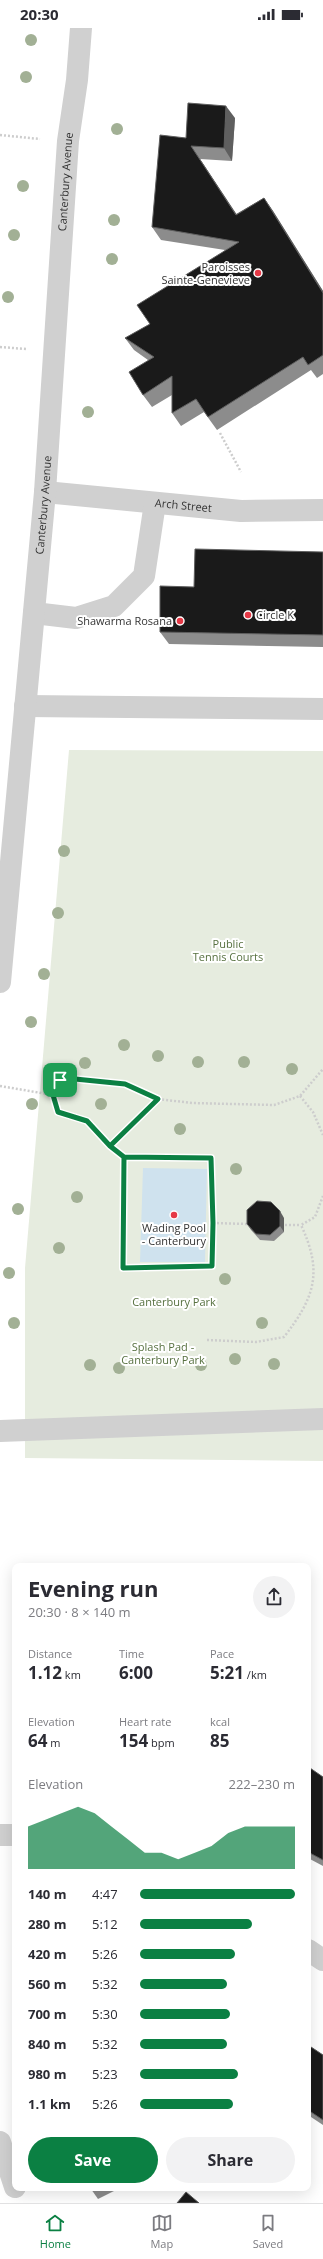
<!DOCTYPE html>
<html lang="en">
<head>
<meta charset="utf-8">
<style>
  :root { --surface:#fff; --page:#f2f2f3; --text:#2b2b33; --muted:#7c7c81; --line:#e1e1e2; --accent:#0b8043 }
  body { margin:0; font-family:"Open Sans",sans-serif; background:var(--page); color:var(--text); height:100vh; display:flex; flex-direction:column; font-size:15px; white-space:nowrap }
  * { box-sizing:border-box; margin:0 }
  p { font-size:13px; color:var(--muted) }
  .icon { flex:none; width:22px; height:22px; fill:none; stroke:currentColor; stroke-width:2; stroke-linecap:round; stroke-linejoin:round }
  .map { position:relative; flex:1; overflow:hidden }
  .sheet { position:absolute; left:12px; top:1535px; width:299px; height:628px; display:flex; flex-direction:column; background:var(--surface); border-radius:8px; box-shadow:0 4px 16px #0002 }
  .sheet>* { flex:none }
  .pin { position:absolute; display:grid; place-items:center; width:34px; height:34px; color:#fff; margin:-17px; border-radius:8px; box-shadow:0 2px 6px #0006 }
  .round { display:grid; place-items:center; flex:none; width:42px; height:42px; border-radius:21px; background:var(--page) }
  .head { display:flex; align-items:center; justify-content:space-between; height:68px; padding:0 16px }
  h1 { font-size:22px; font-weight:700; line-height:30px }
  .stats { display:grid; grid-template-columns:repeat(3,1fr); gap:6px; height:68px; padding:4px 16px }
  .stats div { display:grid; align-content:center }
  .stats b { font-size:17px; font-weight:700 }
  .stats small { font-size:11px; font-weight:400 }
  .stats p { font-size:11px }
  .chart { height:112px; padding:8px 16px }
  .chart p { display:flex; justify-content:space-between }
  .chart svg { width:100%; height:72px; margin-top:4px; fill:var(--accent); opacity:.7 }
  .primary-button { display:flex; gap:8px; margin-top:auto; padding:8px 16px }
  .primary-button a { flex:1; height:46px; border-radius:24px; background:var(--accent); color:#fff; font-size:16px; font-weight:700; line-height:46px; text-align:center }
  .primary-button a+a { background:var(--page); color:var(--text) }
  ul { padding:0 16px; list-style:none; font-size:13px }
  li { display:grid; grid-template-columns:64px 48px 1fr; align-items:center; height:30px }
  li i { height:10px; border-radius:5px; background:var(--accent) }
  .status { display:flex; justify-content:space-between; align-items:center; height:28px; padding:0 20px; background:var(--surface); direction:ltr }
  .status svg { height:11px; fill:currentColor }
  .menu { display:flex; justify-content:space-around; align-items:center; height:56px; border-top:1px solid var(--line); background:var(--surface); font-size:11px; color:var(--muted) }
  .menu a { display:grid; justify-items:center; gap:2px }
  .menu .on { color:var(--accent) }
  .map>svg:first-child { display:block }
</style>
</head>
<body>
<div class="status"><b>20:30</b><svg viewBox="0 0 49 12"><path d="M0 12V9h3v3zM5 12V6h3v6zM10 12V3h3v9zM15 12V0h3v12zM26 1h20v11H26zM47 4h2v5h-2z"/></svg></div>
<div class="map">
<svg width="323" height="2175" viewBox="0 0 323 2175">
  <rect width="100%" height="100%" fill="#fff"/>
  <path fill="#e6ecdf" d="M69,722L323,723V1433L25,1430V1240Z"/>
  <path fill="#cfe2ee" d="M143,1140L207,1141L205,1234H140Z"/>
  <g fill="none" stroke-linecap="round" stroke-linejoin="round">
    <g stroke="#cdcdcd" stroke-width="2.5" stroke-dasharray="2 2" stroke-linecap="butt">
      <path d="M0,107L40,111"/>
      <path d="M0,319L26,321"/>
      <path d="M220,405L241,444"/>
      <path d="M0,1058L53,1067L60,1052L75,1051L125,1056L158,1071L192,1075L274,1077L300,1068L323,1041"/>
      <path d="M53,1067L58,1084L87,1093L110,1118L158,1071"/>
      <path d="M300,1068L313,1084L323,1107"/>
      <path d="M110,1118L124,1129L211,1130L213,1195L212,1238L123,1240L124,1129"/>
      <path d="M213,1195L248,1196"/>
      <path d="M281,1197H301"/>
      <path d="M207,1312L256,1314L284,1309C315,1269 323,1244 301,1197L315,1189L323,1168"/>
    </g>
    <g stroke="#d0d0d0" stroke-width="22">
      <path id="s1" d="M45,464L241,483L323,482"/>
      <path d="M34,585L76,590L114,578L144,548L155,475"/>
      <path d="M25,678L323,681"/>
      <path id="s2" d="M0,954L45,464L68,113L77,52L81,0"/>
      <path d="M0,1403L323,1391"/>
      <path d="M0,1807H15"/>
      <path d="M308,1922L323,1932"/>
      <path d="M0,2114L15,2159"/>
    </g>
  </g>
  <g fill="#a2b095">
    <circle cx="31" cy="12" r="6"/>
    <circle cx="26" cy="49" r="6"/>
    <circle cx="117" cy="101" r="6"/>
    <circle cx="23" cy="158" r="6"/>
    <circle cx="114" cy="192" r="6"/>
    <circle cx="14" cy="207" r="6"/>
    <circle cx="112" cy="231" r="6"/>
    <circle cx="8" cy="269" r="6"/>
    <circle cx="88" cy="384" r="6"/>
    <circle cx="64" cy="823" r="6"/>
    <circle cx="58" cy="885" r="6"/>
    <circle cx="44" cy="946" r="6"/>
    <circle cx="31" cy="994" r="6"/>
    <circle cx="124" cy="1017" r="6"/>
    <circle cx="158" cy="1028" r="6"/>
    <circle cx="198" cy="1034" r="6"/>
    <circle cx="244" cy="1034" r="6"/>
    <circle cx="85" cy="1035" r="6"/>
    <circle cx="292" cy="1041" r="6"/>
    <circle cx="32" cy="1076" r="6"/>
    <circle cx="101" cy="1076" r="6"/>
    <circle cx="180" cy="1101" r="6"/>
    <circle cx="236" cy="1141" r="6"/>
    <circle cx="77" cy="1169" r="6"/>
    <circle cx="18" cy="1181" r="6"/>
    <circle cx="59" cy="1220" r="6"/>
    <circle cx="9" cy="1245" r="6"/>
    <circle cx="225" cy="1251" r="6"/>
    <circle cx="14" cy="1295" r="6"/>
    <circle cx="262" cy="1295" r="6"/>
    <circle cx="235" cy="1331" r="6"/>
    <circle cx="274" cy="1336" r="6"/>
    <circle cx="90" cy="1337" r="6"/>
    <circle cx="201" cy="1337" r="6"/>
    <circle cx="119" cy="1340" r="6"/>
  </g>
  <g fill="#8c8c8c">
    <path d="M235,90L232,133L200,131L236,186L264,170L273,183L323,263V346L317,350L311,342L217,402L204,384L181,398L172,385V367L152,379L143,367L148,332L134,322L125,310L150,296L225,222L161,212L152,199L186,110Z"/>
    <path d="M323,524V619L169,616L160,604L194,559Z"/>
    <path d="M284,1190V1204L274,1213L260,1212L251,1202L247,1196Z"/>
    <path d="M308,1743L323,1749V1838L308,1830Z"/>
    <path d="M308,2017L323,2027V2097L308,2087Z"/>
    <path d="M92,2160H120L98,2171L91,2161Z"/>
  </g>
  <g fill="#5f5f5f">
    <path d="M226,78L235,90L232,133L224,120Z"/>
    <path d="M191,118L200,131L245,199L236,187Z"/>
    <path d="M264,170L273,183L323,263V265Z"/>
    <path d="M280,1183L284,1190V1204L280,1198Z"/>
  </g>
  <g fill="#1a1a1a" stroke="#5f5f5f">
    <path d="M188,75L226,78L224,120L191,118L236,187L264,170L323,265V327L308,337L303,329L208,389L196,371L172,385V348L143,367L129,344L154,329L125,310L150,296L137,277L239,214L152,199L160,107L186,110Z"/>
    <path d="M195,521L323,524V607L160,604V558L194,559Z"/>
    <path d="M257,1173L271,1174L280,1183V1198L270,1207L256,1206L247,1196V1182Z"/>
    <path d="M310,1740L323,1749V1832L308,1824V1743Z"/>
    <path d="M308,2017L323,2027V2092L308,2082Z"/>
    <path d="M186,2164L199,2175H177Z"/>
  </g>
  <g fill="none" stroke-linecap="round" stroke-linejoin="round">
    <g stroke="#fff" stroke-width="8">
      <path id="route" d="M60,1052L53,1067L58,1084L87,1093L110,1118L124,1129L211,1130L213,1195L212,1238L123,1240L124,1129L110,1118L158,1071L125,1056L75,1051L60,1052"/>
    </g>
    <use href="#route" stroke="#0b8043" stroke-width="5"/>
  </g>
  <g fill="#e63946" stroke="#fff" stroke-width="1.5">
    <circle cx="258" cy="245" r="4"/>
    <circle cx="248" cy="587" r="4"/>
    <circle cx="180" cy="593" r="4"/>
    <circle cx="174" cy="1187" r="4"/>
  </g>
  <g text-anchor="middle" stroke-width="4" stroke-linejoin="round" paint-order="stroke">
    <g font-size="11" fill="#333" stroke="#fff">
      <text dy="4" stroke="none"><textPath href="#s2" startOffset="803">Canterbury Avenue</textPath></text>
      <text dy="4" stroke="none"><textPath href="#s2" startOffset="479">Canterbury Avenue</textPath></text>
      <text dy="4" stroke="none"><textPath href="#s1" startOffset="139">Arch Street</textPath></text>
    </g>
    <g font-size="11" fill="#333" stroke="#fff" text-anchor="end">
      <text x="250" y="243">Paroisses<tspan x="250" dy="13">Sainte-Genevieve</tspan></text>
      <text x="256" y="591" text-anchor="start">Circle K</text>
      <text x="172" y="597">Shawarma Rosana</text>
      <text x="174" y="1204" text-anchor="middle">Wading Pool<tspan x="174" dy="13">- Canterbury</tspan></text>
    </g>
    <g font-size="11" fill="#56703f" stroke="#fff">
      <text x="228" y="920">Public<tspan x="228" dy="13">Tennis Courts</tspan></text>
      <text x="174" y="1278">Canterbury Park</text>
      <text x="163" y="1323">Splash Pad -<tspan x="163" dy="13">Canterbury Park</tspan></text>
    </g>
  </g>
</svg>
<div class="pin" style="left:60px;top:1052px;background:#1e9e55"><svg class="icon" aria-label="arrive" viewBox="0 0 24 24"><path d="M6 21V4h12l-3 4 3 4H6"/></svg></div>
<section class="sheet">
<div class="head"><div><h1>Evening run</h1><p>20:30 · 8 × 140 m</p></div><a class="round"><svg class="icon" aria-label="share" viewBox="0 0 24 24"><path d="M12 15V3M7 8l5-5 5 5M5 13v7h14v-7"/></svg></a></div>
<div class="stats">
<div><p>Distance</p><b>1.12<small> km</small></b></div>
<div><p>Time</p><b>6:00</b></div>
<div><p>Pace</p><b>5:21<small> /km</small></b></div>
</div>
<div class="stats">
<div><p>Elevation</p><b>64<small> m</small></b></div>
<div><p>Heart rate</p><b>154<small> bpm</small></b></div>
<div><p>kcal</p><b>85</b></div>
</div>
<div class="chart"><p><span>Elevation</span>222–230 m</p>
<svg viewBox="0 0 160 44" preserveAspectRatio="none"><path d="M0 44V18L10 14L20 10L30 6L40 10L50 18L60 26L70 34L80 34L90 38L100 34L110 30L120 22L130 18L140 18L150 18L160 18V44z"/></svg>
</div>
<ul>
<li><b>140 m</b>4:47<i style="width:100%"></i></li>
<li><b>280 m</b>5:12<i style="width:72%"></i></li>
<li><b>420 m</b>5:26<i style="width:61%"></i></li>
<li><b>560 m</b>5:32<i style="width:56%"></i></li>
<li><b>700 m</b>5:30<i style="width:58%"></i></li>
<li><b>840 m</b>5:32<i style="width:56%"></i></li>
<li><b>980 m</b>5:23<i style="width:63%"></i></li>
<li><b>1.1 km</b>5:26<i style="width:60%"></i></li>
</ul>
<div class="primary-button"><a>Save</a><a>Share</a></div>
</section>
</div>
<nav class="menu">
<a class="on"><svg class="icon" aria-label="home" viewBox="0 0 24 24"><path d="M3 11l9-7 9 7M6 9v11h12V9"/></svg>Home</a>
<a><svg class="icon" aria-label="map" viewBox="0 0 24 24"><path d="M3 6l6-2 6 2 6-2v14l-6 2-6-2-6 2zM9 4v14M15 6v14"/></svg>Map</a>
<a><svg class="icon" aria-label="saved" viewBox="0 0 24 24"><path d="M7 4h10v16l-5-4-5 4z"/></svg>Saved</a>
</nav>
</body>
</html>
